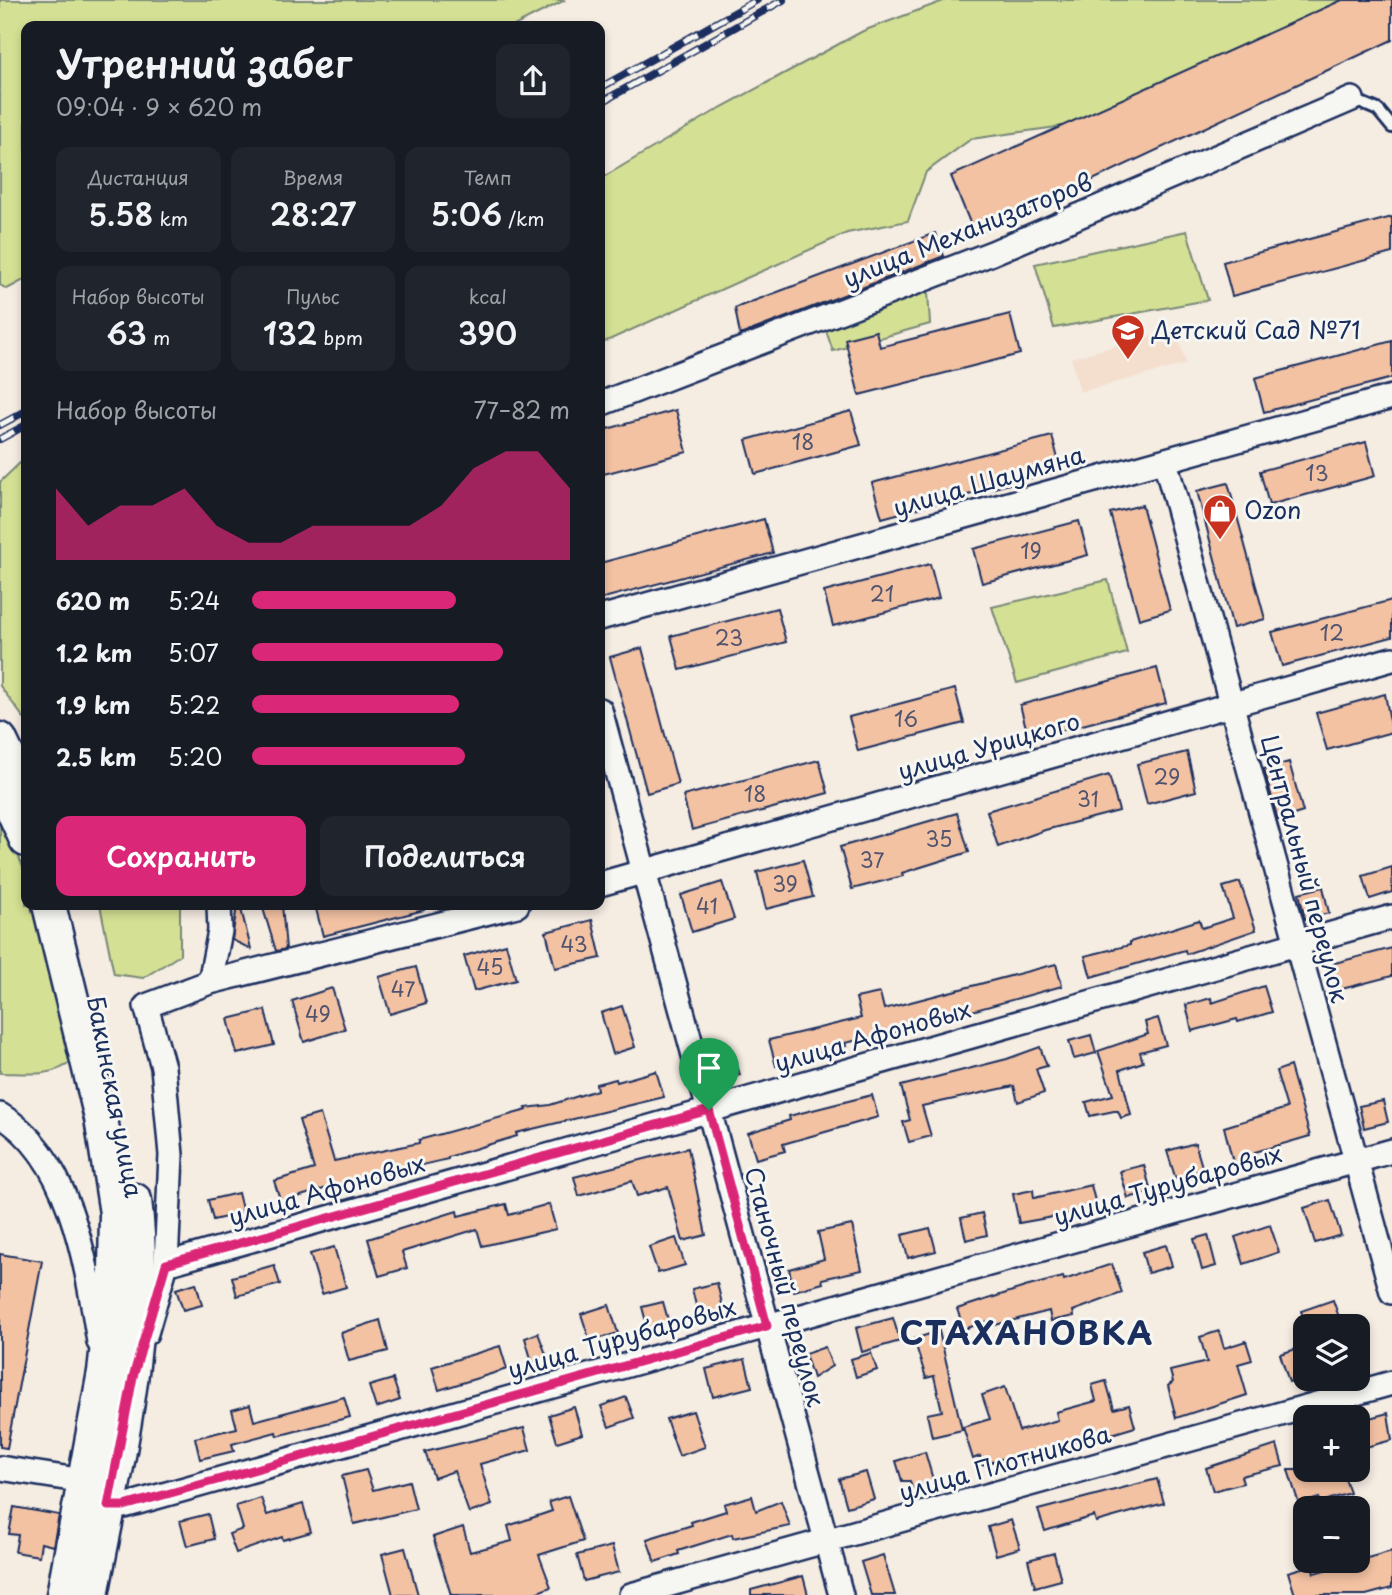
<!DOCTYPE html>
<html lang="ru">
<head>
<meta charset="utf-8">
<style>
  :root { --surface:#171b24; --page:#20242c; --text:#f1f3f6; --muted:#9ea1a6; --accent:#db2777 }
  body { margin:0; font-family:"Playpen Sans",sans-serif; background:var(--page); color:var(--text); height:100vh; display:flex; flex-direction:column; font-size:26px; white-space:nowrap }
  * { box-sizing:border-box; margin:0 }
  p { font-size:23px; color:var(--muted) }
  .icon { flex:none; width:38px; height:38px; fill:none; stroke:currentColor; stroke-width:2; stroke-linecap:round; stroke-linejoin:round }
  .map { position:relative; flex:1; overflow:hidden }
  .panel { position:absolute; left:21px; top:21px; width:584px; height:889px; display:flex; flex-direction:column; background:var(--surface); border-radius:14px; box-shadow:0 4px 10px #0003 }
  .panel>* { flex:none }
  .buttons { position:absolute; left:1293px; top:1314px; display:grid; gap:14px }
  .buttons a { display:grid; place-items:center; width:77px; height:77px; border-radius:14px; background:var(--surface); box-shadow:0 4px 10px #0003; font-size:35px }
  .pin { position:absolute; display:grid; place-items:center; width:60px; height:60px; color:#fff; margin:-72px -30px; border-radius:50% 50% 50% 0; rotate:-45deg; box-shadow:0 0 7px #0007 }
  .pin .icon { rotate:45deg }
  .round { display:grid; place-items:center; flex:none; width:74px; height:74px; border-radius:14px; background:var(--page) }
  .summary { display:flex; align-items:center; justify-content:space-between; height:119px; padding:0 35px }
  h1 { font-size:38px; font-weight:600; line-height:52px }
  .stats { display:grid; grid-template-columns:repeat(3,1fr); gap:10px; height:119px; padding:7px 35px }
  .stats div { display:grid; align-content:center; border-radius:14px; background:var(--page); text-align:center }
  .stats b { font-size:30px; font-weight:600 }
  .stats small { font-size:19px; font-weight:400 }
  .stats p { font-size:19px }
  .chart { height:196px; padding:14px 35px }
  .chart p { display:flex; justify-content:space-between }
  .chart svg { width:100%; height:126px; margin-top:7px; fill:var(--accent); opacity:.7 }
  .cta { display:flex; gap:14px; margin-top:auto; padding:14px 35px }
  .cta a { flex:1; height:80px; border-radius:14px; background:var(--accent); color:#fff; font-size:28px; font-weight:600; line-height:80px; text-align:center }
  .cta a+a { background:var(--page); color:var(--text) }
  ul { padding:0 35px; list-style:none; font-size:23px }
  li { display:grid; grid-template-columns:112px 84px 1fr; align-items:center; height:52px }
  li i { height:18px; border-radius:9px; background:var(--accent) }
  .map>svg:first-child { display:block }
</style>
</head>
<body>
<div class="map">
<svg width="1392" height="1595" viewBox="0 0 1392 1595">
  <rect width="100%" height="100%" fill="#f5ece2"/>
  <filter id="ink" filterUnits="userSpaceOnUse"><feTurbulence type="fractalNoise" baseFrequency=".0143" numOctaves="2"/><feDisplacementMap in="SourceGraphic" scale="14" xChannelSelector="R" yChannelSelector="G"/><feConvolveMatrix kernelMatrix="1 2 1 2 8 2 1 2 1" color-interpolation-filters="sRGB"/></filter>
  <g filter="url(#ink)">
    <path fill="#f4dfcf" d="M1176,330L1186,364L1080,392L1071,358Z"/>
    <g fill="#d4e093" stroke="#788878" stroke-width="2">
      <path d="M0,0H565L514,26H26V279L7,289L0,285Z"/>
      <path d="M946,0H1342L1064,126L971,139L926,172L908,221L847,233L600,344V179L722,107L863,31Z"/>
      <path d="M1187,231L1208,300L1054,328L1035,264Z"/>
      <path d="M928,292L930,324L833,351L824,325Z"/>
      <path d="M26,457V721L0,686V482Z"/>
      <path d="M1108,580L1127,653L1017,683L992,607Z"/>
      <path d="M0,810L26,875V905H37L72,1061C53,1078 24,1073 0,1073Z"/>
      <path d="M100,905H180V955L143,978L114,974Z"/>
    </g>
    <g fill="#f3c2a3" stroke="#1b2f5e" stroke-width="2">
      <path d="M1342,0H1392V40L975,235L951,176Z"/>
      <path d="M1392,217V253L1232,296L1223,262Z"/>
      <path d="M935,233L944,256L740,335L735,308Z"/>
      <path d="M1010,314L1020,354L859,395L845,339L876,331L880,347Z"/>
      <path d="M1392,341V378L1264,412L1255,378Z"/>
      <path d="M676,410L687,452L600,475V431Z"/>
      <path d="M851,411L861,445L755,474L746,440Z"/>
      <path d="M1052,436L1061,470L882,518L872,483Z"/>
      <path d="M1366,442L1375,476L1269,505L1260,471Z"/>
      <path d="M1228,483L1265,619L1233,628L1197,491Z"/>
      <path d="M1142,505L1170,610L1139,619L1110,513Z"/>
      <path d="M764,519L773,553L600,599V563Z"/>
      <path d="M1079,521L1088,555L982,583L973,549Z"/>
      <path d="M930,564L939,598L833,626L824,592Z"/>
      <path d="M1392,600V637L1282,666L1272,632Z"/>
      <path d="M777,608L786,642L680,670L671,636Z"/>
      <path d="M642,648L678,784L647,793L610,657Z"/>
      <path d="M1157,668L1166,703L1029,739L1020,705Z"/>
      <path d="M955,689L964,723L858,751L849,717Z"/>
      <path d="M1385,694L1392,732L1327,750L1316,713Z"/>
      <path d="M1187,752L1196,791L1147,804L1137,764Z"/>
      <path d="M819,760L828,793L692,830L683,796Z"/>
      <path d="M1289,762L1303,812L1278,820L1264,769Z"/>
      <path d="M1109,775L1119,811L1045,830L998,847L987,811Z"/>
      <path d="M957,813L969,852L902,873L903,876L852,889L840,847Z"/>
      <path d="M803,860L813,897L766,909L757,872Z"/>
      <path d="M1392,867V892L1370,899L1363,876Z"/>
      <path d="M722,882L734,919L692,932L681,895Z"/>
      <path d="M1240,882L1256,930L1186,954L1185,950L1091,977L1085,956L1130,945V942L1199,920L1202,928L1233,918L1223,887Z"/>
      <path d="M1323,887L1329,913L1305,919L1299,893Z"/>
      <path d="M237,905H240L251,949L232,940Z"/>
      <path d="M262,905H282L286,949L276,951Z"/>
      <path d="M315,905H423L424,910L323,936Z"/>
      <path d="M592,920L601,958L555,968L546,932Z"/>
      <path d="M506,944L516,980L474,991L464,956Z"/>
      <path d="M1392,948V976L1338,990L1331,964Z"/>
      <path d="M1056,964L1062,986L900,1031L845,1043L846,1046L776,1066L769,1040L861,1018L856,998L880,993L884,1009Z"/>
      <path d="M416,967L426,1003L390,1014L379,977Z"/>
      <path d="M1264,986L1272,1012L1238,1022L1237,1019L1192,1031L1186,1005L1211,998L1212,1003Z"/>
      <path d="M332,988L345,1029L304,1042L292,1001Z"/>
      <path d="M622,1006L635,1047L613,1054L601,1013Z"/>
      <path d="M265,1010L274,1045L237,1054L228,1019Z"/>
      <path d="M1158,1018L1166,1045L1140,1052L1143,1062L1120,1070L1131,1115L1121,1118L1118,1111H1114L1090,1116L1086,1102L1113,1095L1098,1051L1148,1034L1145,1022Z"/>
      <path d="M1091,1035L1096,1053L1074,1059L1069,1041Z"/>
      <path d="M1040,1047L1047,1066L1036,1069L1044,1093L1018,1102L1014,1086L922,1106L931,1136L909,1142L903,1122L910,1120L901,1086L1007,1059Z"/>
      <path d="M733,1052L740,1075L719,1081L712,1058Z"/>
      <path d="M1290,1066L1310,1136L1255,1152L1257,1159L1234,1166L1224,1127L1287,1108L1276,1071Z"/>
      <path d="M656,1071L664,1097L516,1133L517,1136L448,1157V1159L337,1185L281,1202L274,1181L314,1169L299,1120L320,1114L334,1161L419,1143V1140L527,1110L526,1108L550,1105L597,1090L596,1084L616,1079L617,1082Z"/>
      <path d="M872,1095L878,1117L783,1144L785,1151L756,1159L748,1133L790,1120L789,1116Z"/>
      <path d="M1383,1101L1388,1122L1364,1128L1359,1106Z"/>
      <path d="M1195,1143L1203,1170L1192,1173L1193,1178L1177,1183L1167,1151Z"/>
      <path d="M688,1148L706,1235L683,1241L668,1187L637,1196L632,1181L579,1196L574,1177Z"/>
      <path d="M1144,1165L1151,1192L1128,1198L1120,1171Z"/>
      <path d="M1091,1185L1097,1209L1019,1223L1013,1194L1033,1190L1034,1198Z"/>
      <path d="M238,1193L243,1213L213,1220L208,1200Z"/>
      <path d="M1330,1200L1341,1235L1315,1243L1304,1208Z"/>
      <path d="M506,1204L509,1215L549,1204L556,1229L482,1246L477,1229L402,1252L407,1268L379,1276L368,1239L457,1211L458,1216Z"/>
      <path d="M982,1213L987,1235L966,1240L961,1218Z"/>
      <path d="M852,1225L862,1270L822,1279L823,1283L794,1291L789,1269L824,1259L818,1232Z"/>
      <path d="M1270,1225L1279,1252L1244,1264L1235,1237Z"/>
      <path d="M930,1228L936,1251L908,1258L902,1235Z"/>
      <path d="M1208,1235L1216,1266L1202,1270L1194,1239Z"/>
      <path d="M676,1238L685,1265L658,1273L649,1247Z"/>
      <path d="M1166,1245L1172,1266L1148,1273L1142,1252Z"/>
      <path d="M334,1247L346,1287L322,1294L310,1254Z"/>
      <path d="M0,1254L42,1261L7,1448L0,1447Z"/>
      <path d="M1112,1264L1122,1293L1073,1311L1074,1316L1051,1321L1049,1311L991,1326L989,1321L964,1329L957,1309L1025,1287L1063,1277L1064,1280Z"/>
      <path d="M274,1265L280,1284L237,1296L232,1277Z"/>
      <path d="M196,1283L202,1305L183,1310L176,1289Z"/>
      <path d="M717,1283L724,1312L699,1318L692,1289Z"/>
      <path d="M1333,1300L1340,1320L1321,1326H1306L1301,1311Z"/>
      <path d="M663,1302L669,1323L648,1329L642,1307Z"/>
      <path d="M609,1305L618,1333L590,1341L581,1314Z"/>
      <path d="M893,1318L900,1341L862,1352L856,1328Z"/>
      <path d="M380,1320L388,1351L349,1361L341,1333Z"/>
      <path d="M939,1331L962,1430L932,1437L927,1414L942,1411L934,1376L926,1378L914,1339Z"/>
      <path d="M1219,1331L1224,1348L1246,1341L1252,1360L1238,1364L1247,1395L1176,1418L1168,1386L1173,1382L1170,1371L1207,1362L1200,1337Z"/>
      <path d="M538,1333L547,1357L532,1362L525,1338Z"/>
      <path d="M500,1346L507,1369L439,1390L432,1367Z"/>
      <path d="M1306,1346V1377L1289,1382L1280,1354Z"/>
      <path d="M825,1347L832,1366L813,1378L805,1354Z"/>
      <path d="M871,1353L877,1370L856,1377L851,1359Z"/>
      <path d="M745,1359L752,1387L713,1397L706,1369Z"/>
      <path d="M393,1379L400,1400L376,1408L369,1386Z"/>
      <path d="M1106,1381L1114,1409L1129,1405L1135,1427L1105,1436L1104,1432L1023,1460L1021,1453L982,1465L980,1456L973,1459L963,1427L990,1419L982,1395L1005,1387L1019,1431L1058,1420L1056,1412L1096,1401L1092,1385Z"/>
      <path d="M344,1397L350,1417L277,1436L276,1432L232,1444L234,1451L200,1459L195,1438L237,1428L232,1410L250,1405L254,1421Z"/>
      <path d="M626,1397L634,1418L609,1427L601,1406Z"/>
      <path d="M574,1407L582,1434L557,1442L549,1415Z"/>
      <path d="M693,1411L705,1447L679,1456L666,1419Z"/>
      <path d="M1388,1413L1392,1440L1362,1448L1358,1421Z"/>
      <path d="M524,1428L530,1450L480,1464L492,1505L469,1513L454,1471L434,1478L425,1452Z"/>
      <path d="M1277,1445L1283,1466L1241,1476L1243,1483L1213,1491L1206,1468Z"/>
      <path d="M925,1452L934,1483L912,1489L910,1481H902L896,1461Z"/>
      <path d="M366,1470L373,1490L409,1481L416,1509L354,1524L342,1476Z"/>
      <path d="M1288,1470H1342L1350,1493L1321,1502L1319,1498L1299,1504Z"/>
      <path d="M866,1472L874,1499L847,1507L839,1479Z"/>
      <path d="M1157,1479L1164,1503L1096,1522L1094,1516L1045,1531L1038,1510Z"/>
      <path d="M568,1496L583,1541L539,1555L551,1587L530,1595H451L433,1537L463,1527L470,1552L512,1541L508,1526L552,1511L549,1502Z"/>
      <path d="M752,1496L756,1511L781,1501L790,1526L733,1538L732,1534L678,1551L679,1554L655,1562L647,1539L692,1525L691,1522L726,1511L724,1504Z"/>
      <path d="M261,1498L267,1515L303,1504L311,1532L283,1540L282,1537L236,1553L229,1534L243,1529L236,1506Z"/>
      <path d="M14,1507L59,1515L53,1546L41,1543L39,1556L15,1552L18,1535L9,1534Z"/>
      <path d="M208,1514L214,1539L187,1546L180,1521Z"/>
      <path d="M1011,1520L1020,1548L996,1555L988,1527Z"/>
      <path d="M612,1546L619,1572L584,1581L577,1555Z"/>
      <path d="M405,1548L418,1595H393L382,1554Z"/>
      <path d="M1392,1551V1588L1366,1595H1295L1288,1572L1312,1565L1314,1573Z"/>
      <path d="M1054,1553L1061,1580L1035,1587L1028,1560Z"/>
      <path d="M883,1555L895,1595H871L861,1562Z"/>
      <path d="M803,1576L808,1595H751V1590Z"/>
    </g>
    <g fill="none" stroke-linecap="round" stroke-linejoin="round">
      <g stroke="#1b2f5e" stroke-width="16">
        <path id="service" d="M1352,99L1378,110L1392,127"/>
      </g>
      <g stroke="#1b2f5e" stroke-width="28">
        <g id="minor">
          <path d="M600,404L992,253L1352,99"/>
          <path d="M1165,461L1392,1292"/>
          <path d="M600,618L1392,397"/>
          <path d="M600,710L841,1595"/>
          <path d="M600,884L1392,659"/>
          <path d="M210,982L220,931L219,905"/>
          <path d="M0,1115C72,1157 87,1268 99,1342"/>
          <path d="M166,1264L1392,917"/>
          <path d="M146,1333L166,1264L171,1155L163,1067L146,1006L210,982L517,905"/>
          <path d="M0,1468L84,1481"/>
          <path d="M109,1506H124L1392,1151"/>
          <path d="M631,1595L1392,1383"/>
        </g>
      </g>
      <g stroke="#1b2f5e" stroke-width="37">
        <g id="secondary">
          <path d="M0,739L26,793"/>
          <path d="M0,782L26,840"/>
          <path d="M49,905L101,1118L116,1213L115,1272L104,1372L63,1595"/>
          <path d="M92,1595C116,1466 151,1332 135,1200"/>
        </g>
      </g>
      <use href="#service" stroke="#f6f6f2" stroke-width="10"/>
      <use href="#minor" stroke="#f6f6f2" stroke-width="23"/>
      <use href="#secondary" stroke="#f6f6f2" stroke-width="32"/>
      <g stroke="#1b2f5e" stroke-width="8">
        <g id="rail">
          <path d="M600,88L757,0"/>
          <path d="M600,103L783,0"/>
          <path d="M0,425L26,411"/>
          <path d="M0,439L26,425"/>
        </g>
      </g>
      <use href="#rail" stroke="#f6f6f2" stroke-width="5" stroke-dasharray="16" stroke-linecap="butt"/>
    </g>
  </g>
  <g fill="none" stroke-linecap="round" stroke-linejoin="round" filter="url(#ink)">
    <g stroke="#fff" stroke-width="14">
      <path id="route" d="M709,1110L767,1326L124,1506H108L133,1377L166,1264Z"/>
    </g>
    <use href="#route" stroke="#db2777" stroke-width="9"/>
  </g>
  <defs>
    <g id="school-pin" transform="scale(1.75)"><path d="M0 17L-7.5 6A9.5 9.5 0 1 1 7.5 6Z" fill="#c8321e" stroke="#f6f6f2"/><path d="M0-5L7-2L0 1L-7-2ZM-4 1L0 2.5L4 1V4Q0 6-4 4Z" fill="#fff"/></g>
    <g id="shop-pin" transform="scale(1.75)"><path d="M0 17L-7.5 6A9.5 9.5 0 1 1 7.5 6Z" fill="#c8321e" stroke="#f6f6f2"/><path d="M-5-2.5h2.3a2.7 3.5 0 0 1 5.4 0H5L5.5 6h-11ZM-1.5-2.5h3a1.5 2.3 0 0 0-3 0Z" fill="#fff"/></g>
  </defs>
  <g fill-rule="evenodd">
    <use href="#school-pin" x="1128" y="331"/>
    <use href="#shop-pin" x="1220" y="511"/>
  </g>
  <g text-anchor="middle" stroke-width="6" stroke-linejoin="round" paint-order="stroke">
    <g font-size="21" fill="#51546f">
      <text x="803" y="450">18</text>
      <text x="1317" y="481">13</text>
      <text x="1031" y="559">19</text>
      <text x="882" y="602">21</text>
      <text x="1332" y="641">12</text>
      <text x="729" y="646">23</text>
      <text x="906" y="727">16</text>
      <text x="1167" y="785">29</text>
      <text x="755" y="802">18</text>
      <text x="1088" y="807">31</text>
      <text x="939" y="847">35</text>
      <text x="872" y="868">37</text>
      <text x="785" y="892">39</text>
      <text x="707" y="914">41</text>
      <text x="574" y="952">43</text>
      <text x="490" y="975">45</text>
      <text x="403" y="997">47</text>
      <text x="318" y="1022">49</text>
    </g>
    <g font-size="24" fill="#1b2f5e" stroke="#f6f6f2">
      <text transform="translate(968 231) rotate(-22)" y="8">улица Механизаторов</text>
      <text transform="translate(989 482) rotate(-16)" y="8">улица Шаумяна</text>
      <text transform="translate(989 747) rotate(-16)" y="8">улица Урицкого</text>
      <text transform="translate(1304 869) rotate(75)" y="8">Центральный переулок</text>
      <text transform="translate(873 1037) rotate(-16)" y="8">улица Афоновых</text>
      <text transform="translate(114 1097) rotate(79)" y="8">Бакинская улица</text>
      <text transform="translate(1168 1186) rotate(-16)" y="8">улица Турубаровых</text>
      <text transform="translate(327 1191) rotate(-16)" y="8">улица Афоновых</text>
      <text transform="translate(784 1287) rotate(75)" y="8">Станочный переулок</text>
      <text transform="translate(622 1339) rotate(-16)" y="8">улица Турубаровых</text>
      <text transform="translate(1005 1464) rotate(-16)" y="8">улица Плотникова</text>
    </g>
    <g font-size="24" fill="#1b2f5e" stroke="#f6f6f2" text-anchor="start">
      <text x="1152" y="339">Детский Сад №71</text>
      <text x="1244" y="519">Ozon</text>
    </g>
    <g font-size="32" font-weight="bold" letter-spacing="2" fill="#1b2f5e" stroke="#f6f6f2">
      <text x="1027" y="1345">СТАХАНОВКА</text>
    </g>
  </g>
</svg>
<div class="buttons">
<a><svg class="icon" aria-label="layers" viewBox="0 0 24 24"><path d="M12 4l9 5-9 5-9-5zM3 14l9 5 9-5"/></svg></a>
<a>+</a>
<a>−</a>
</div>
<div class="pin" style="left:709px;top:1110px;background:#1e9e55"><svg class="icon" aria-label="arrive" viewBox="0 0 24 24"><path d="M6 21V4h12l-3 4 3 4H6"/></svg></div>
<section class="panel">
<div class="summary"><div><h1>Утренний забег</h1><p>09:04 · 9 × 620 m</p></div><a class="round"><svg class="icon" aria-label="share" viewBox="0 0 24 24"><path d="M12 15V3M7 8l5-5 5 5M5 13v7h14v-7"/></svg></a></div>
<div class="stats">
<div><p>Дистанция</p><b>5.58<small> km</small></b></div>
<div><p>Время</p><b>28:27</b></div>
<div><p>Темп</p><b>5:06<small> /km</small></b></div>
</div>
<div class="stats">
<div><p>Набор высоты</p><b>63<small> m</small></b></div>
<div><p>Пульс</p><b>132<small> bpm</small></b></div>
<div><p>kcal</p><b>390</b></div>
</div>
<div class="chart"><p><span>Набор высоты</span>77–82 m</p>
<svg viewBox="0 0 160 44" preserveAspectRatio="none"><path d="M0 44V19L10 32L20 25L30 25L40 19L50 32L60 38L70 38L80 32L90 32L100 32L110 32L120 25L130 12L140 6L150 6L160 19V44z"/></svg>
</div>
<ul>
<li><b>620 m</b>5:24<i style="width:64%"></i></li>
<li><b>1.2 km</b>5:07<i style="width:79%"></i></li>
<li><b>1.9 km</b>5:22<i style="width:65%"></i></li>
<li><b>2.5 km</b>5:20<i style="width:67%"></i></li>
</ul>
<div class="cta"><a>Сохранить</a><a>Поделиться</a></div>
</section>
</div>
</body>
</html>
